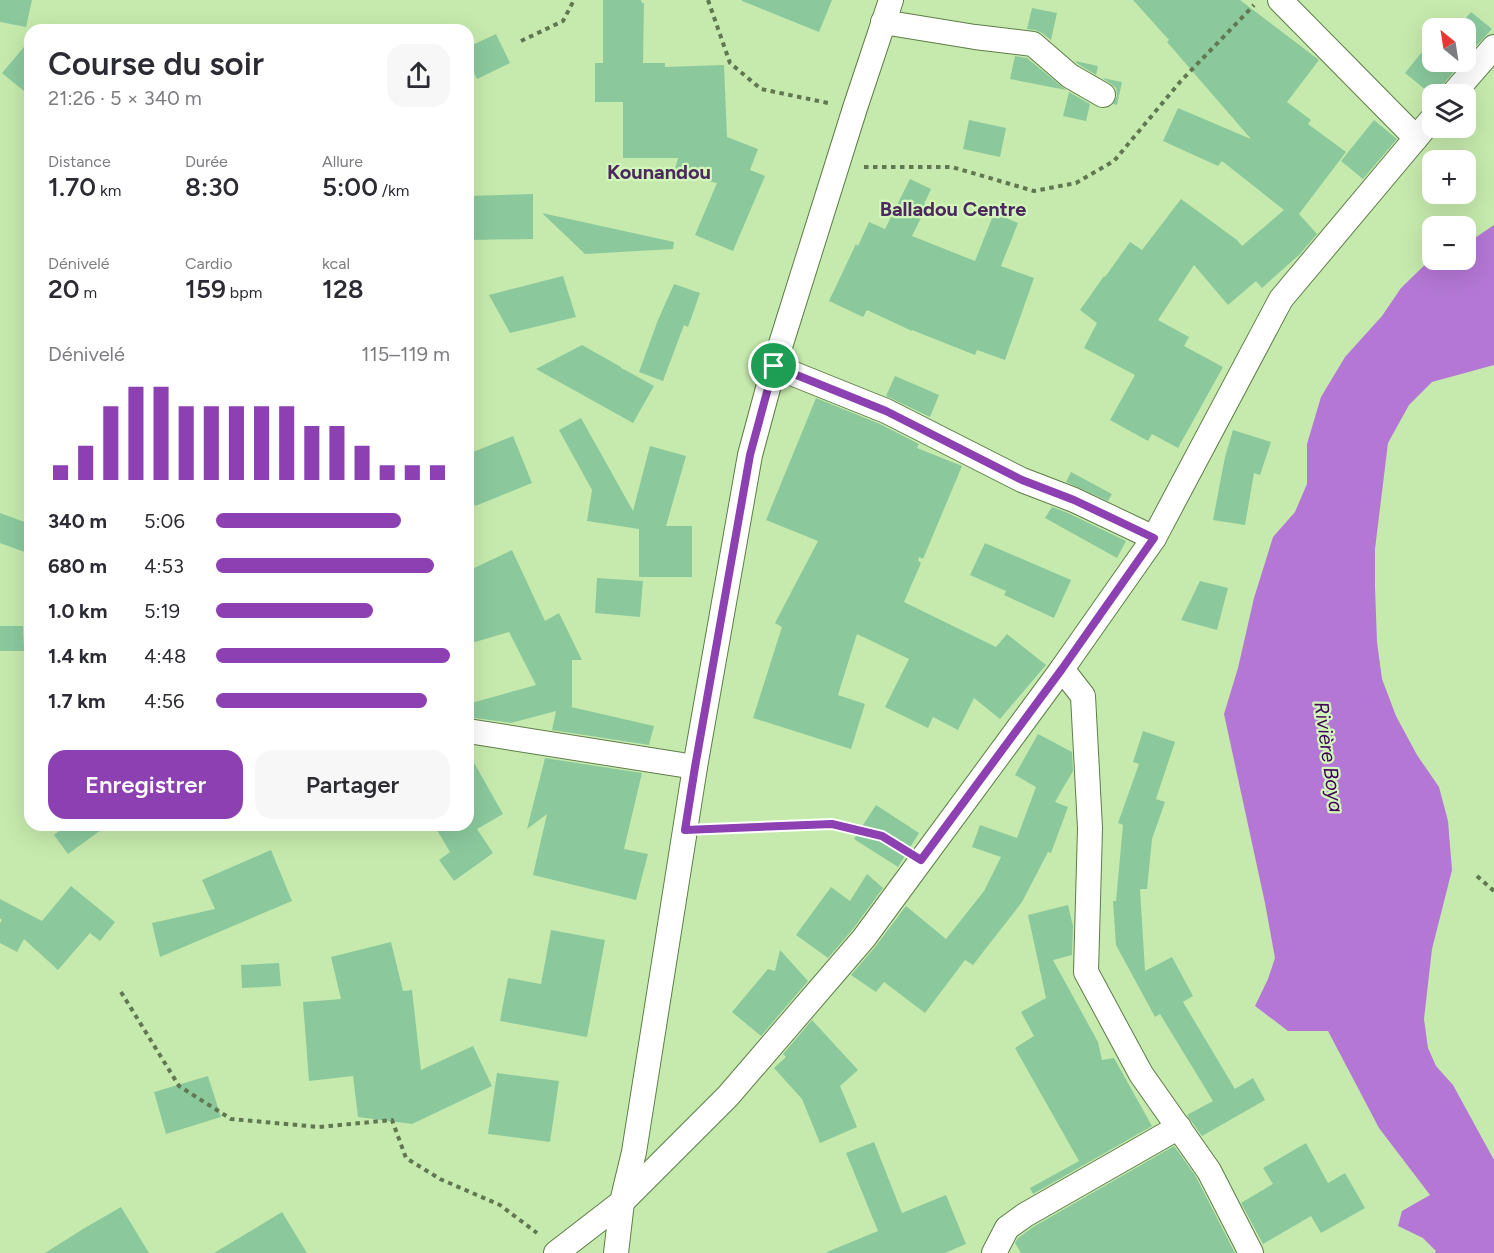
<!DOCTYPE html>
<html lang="fr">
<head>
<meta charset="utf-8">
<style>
  :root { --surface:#fff; --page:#f7f7f7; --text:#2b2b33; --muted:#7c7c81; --accent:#8c40b1 }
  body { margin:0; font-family:Figtree,sans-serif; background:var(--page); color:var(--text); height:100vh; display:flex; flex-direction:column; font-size:22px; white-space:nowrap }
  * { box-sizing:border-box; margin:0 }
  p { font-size:20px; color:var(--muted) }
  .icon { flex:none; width:33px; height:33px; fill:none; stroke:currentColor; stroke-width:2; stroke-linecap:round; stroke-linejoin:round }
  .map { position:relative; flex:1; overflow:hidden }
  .drawer { position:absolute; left:24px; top:24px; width:450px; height:807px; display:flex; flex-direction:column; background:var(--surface); border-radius:18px; box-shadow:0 6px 24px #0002 }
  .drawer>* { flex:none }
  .needle { width:39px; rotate:330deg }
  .fabs { position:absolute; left:1422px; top:18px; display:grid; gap:12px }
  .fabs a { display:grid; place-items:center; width:54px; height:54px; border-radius:12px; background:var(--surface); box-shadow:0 6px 24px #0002; font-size:30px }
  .pin { position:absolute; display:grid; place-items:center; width:51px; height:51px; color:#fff; margin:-26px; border:3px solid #fff; border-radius:50%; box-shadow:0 2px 6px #0007 }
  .round { display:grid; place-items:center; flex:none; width:63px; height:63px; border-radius:18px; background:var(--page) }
  .headline { display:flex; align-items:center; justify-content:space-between; height:102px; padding:0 24px }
  h1 { font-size:33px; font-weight:600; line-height:45px }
  .metrics { display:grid; grid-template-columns:repeat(3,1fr); gap:9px; height:102px; padding:6px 24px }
  .metrics div { display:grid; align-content:center }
  .metrics b { font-size:26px; font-weight:600 }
  .metrics small { font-size:16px; font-weight:400 }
  .metrics p { font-size:16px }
  .chart { height:168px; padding:12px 24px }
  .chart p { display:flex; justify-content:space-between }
  .chart svg { width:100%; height:108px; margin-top:6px; stroke:var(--accent); stroke-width:6 }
  .action { display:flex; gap:12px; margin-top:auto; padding:12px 24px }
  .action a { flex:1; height:69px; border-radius:18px; background:var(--accent); color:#fff; font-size:24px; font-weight:600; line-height:69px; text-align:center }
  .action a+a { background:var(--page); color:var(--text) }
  ul { padding:0 24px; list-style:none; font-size:20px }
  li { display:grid; grid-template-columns:96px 72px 1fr; align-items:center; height:45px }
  li i { height:15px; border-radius:8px; background:var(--accent) }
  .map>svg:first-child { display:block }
</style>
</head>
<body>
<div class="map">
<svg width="1494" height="1253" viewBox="0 0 1494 1253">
  <rect width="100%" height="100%" fill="#c6eaad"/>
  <path fill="#b477d5" d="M1494,225V365L1432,382L1409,405L1388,443L1375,549V587L1377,642L1382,679L1396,716L1417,755L1439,787L1448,821L1452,870L1432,949L1424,1019L1428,1048L1436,1066L1453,1085L1494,1160V1253H1435L1436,1251L1423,1238L1398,1226L1402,1211L1430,1195L1379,1128L1328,1031H1288L1255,1006L1268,979L1275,958L1265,903L1224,714L1238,668L1254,598L1273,537L1295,512L1307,484V444L1321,397L1345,357L1382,316L1401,288L1432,258V260H1466V244Z"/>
  <g fill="#8bc99d">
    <path d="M0,0H32L26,27L0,22Z"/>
    <path d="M603,0H641L642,3H644L643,63H665V67L724,65L727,137L758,149L750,170L765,176L733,251L695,235L717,183L674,173L678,158H623V102H595V63H603Z"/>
    <path d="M742,0H832L819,32L742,1Z"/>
    <path d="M1133,0H1240L1319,60L1287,102L1311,120L1308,124L1346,152L1299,214L1317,234L1300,254L1262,288L1256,281L1228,305L1194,265L1158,320L1189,337L1184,346L1223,367L1178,448L1152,434L1148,441L1110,420L1135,375L1084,348L1097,323L1080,310L1104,276L1105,277L1130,242L1142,250L1181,199L1237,240L1242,246L1284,210L1222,161L1218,166L1163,141L1178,108L1251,139L1167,42L1169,40Z"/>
    <path d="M1032,8L1057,13L1051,40L1042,33L1035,30L1027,29Z"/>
    <path d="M1471,12L1492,29L1466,57V28H1457Z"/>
    <path d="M496,34L510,63L477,79L468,61V47Z"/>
    <path d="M30,40V96L2,73Z"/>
    <path d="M1426,47L1432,52V62H1462L1435,94L1432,95L1405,73Z"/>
    <path d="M1015,56L1027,58L1066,90L1010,79Z"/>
    <path d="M1075,61L1098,66L1096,75L1078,64Z"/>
    <path d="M1102,78L1122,82L1117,105L1113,104L1117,96L1116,88L1110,83Z"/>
    <path d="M1069,92L1090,104L1086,121L1063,116Z"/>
    <path d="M969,120L1006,128L1000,157L963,149Z"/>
    <path d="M1374,120L1397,139L1363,179L1341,161Z"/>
    <path d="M910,179L931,189L924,204L927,206L912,236L975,261L994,213L1018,223L1001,266L1034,278L1005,360L977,350L975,355L912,330V331L867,310L863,317L829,301L856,244L858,246L869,222L885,229Z"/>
    <path d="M533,194V239L468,240V196Z"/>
    <path d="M542,213L674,242L673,249L585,254Z"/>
    <path d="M563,276L576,317L510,333L489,295Z"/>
    <path d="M674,284L700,293L688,327L684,325L663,381L639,372L658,320Z"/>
    <path d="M582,345L621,367V368L627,371L654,386L633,423L536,369Z"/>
    <path d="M895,376L939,395L930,417L886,396Z"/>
    <path d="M816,398L880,424L919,444L917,448L962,466L923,559L919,557L918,560L921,563L904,602L996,647L1007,634L1046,665L1000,719L974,698L958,730L933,717L928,728L885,707L909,659L857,634L838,695L865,704L851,749L753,718L782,627L775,623L818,541L766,520Z"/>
    <path d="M581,418L633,511L650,446L686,456L666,526H692V577H639V529L587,521L592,490L559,430Z"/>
    <path d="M1233,430L1271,442L1260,475L1254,473L1245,525L1213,520L1225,457Z"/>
    <path d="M513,436L532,483L475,506L468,489V454Z"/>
    <path d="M1071,472L1112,494L1108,501L1066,482Z"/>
    <path d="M1052,507L1068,513L1126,541L1117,558L1045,518Z"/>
    <path d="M0,513L30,524V554L0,543Z"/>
    <path d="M985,543L1071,580L1054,618L1004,595L1006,591L970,575Z"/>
    <path d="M512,550L545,621L559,613L582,660H572V706L571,707L654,726L649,745L552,730L556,711L511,723L468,717V704L536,685L509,632L468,644V571Z"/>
    <path d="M597,578L643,581L640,617L595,613Z"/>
    <path d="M1200,581L1228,588L1217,630L1181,620Z"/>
    <path d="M0,626H23L24,651H0Z"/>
    <path d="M1143,731L1175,742L1156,799L1165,802L1152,839L1147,889H1140L1145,971L1172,957L1193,996L1183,1002L1235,1089L1253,1078L1265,1100L1202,1136L1187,1115L1213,1101L1160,1014L1155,1017L1116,945L1113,901H1116L1123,825L1118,823L1139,764L1133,762Z"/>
    <path d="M1038,734L1072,752L1073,771L1055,802L1068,807L1051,853L1048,852L1022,902L973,965L965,960L925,1013L884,982L876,992L851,975L875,947L906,906L946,939L984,891L1001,857L972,847L980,825L1017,838L1036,787L1015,775Z"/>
    <path d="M468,752L503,814L477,829L493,853L454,881L439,860L450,852L434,825H468Z"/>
    <path d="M545,758L642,773L624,849L648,854L636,900L533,875L547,814L527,829Z"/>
    <path d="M876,805L919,833L898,867L854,839Z"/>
    <path d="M67,825H108L68,854L54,835Z"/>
    <path d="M271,850L292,901L160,957L152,923L215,909L202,880Z"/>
    <path d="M867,874L883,888L853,929L828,958L796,935L831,887L850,901Z"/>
    <path d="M71,886L115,922L100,941L90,933L58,970L24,939L17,952L0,943V923L2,920L0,918V899L42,921Z"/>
    <path d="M1068,905L1073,926L1072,955L1053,960L1098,1042L1102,1060L1114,1058L1152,1126L1033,1194L1030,1188L1079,1161L1015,1048L1034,1036L1021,1012L1046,998L1028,915Z"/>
    <path d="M551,930L605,940L587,1037L500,1021L508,978L541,984Z"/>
    <path d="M391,942L403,991L412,990L421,1070L473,1046L492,1086L412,1124L358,1117L353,1076L309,1081L303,1002L341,999L331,957Z"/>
    <path d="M780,950L808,981L761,1036L732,1012L768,969L775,971Z"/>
    <path d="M279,963L281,986L242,988L241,965Z"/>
    <path d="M812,1020L858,1070L840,1086L857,1127L820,1143L802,1099L774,1068L786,1057L783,1054Z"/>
    <path d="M497,1073L559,1081L550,1142L488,1134Z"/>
    <path d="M208,1076L221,1117L166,1134L154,1092Z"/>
    <path d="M874,1142L902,1213L946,1195L966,1244L945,1253H827V1252L878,1231L846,1153Z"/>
    <path d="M1306,1143L1328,1183L1345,1173L1365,1208L1321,1233L1311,1216L1263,1244L1241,1203L1273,1184L1263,1168Z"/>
    <path d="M1174,1146L1195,1175L1235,1253H1021L1015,1243L1018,1238L1033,1227Z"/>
    <path d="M121,1207L149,1253H45L83,1229Z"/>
    <path d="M282,1212L307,1253H214Z"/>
  </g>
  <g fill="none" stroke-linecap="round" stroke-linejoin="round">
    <g stroke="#5d7d46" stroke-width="26">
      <g id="minor">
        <path d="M1280,0L1416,138"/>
        <path d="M883,22L975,37L1033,44L1070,76L1103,95"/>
        <path d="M1453,94L1494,47"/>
        <path d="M774,366L886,411L1022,480L1074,500L1154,538"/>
        <path d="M1062,669L1083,696L1090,828L1086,972L1141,1074L1209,1171L1251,1253"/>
        <path d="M468,731L695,767"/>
        <path d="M556,1253L622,1202L728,1096L864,938L1062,669L1154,538L1281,299L1432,119"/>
        <path d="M616,1253L622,1202L634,1152L695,767L750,455L774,366L855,108L891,0"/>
        <path d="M994,1253L1007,1228L1025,1215L1179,1127"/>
      </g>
    </g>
    <g stroke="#607751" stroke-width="4" stroke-dasharray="4.5 4.5" stroke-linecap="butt">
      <path d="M708,0L730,63L761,89L828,103"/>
      <path d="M521,41L563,21L574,0"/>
      <path d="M864,167H952L1034,191L1076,183L1114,161L1180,82L1254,5"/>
      <path d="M713,829L832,824L882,836L899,846"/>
      <path d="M1477,876L1494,891"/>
      <path d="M121,992L179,1086L231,1119L319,1127L392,1120L406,1158L440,1179L500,1205L537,1233"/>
    </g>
    <use href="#minor" stroke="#fff" stroke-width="24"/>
  </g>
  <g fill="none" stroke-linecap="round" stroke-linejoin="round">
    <g stroke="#fff" stroke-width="12">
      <path id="route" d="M774,366L886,411L1022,480L1074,500L1154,538L1062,669L921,860L882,836L832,824L685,830L695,767L750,455Z"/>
    </g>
    <use href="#route" stroke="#8c40b1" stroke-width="8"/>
  </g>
  <g text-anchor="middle" stroke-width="4.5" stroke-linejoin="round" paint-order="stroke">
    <g font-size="20" font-weight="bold" fill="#4c285f" stroke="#d3f7ba">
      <text x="659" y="179">Kounandou</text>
      <text x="953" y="216">Balladou Centre</text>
    </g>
    <g font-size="20" font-style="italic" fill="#400059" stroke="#d3f7ba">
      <text transform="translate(1329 757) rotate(82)" y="7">Rivière Boya</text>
    </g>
  </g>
</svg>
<div class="fabs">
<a><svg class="needle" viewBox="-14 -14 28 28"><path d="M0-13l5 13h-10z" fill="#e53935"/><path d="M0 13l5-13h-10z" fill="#7c7c81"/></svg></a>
<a><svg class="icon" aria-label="layers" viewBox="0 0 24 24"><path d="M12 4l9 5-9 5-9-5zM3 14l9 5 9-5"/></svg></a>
<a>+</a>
<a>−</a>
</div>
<div class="pin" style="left:774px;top:366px;background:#1e9e55"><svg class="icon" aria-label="arrive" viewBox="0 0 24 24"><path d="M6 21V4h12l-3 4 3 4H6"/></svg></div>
<section class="drawer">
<div class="headline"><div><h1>Course du soir</h1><p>21:26 · 5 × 340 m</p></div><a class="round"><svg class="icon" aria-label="share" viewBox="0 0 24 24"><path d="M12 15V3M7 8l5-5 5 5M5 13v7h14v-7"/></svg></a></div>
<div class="metrics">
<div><p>Distance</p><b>1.70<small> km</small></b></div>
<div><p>Durée</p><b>8:30</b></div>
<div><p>Allure</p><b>5:00<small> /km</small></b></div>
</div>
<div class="metrics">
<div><p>Dénivelé</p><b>20<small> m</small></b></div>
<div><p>Cardio</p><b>159<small> bpm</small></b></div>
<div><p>kcal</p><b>128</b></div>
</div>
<div class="chart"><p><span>Dénivelé</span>115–119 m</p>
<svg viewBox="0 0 160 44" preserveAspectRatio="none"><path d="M5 44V38M15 44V30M25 44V14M35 44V6M45 44V6M55 44V14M65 44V14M75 44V14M85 44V14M95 44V14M105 44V22M115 44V22M125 44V30M135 44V38M145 44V38M155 44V38"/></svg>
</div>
<ul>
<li><b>340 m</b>5:06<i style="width:79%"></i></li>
<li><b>680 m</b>4:53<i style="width:93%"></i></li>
<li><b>1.0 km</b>5:19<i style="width:67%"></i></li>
<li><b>1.4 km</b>4:48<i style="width:100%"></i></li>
<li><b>1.7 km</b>4:56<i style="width:90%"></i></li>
</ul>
<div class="action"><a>Enregistrer</a><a>Partager</a></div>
</section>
</div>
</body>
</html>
